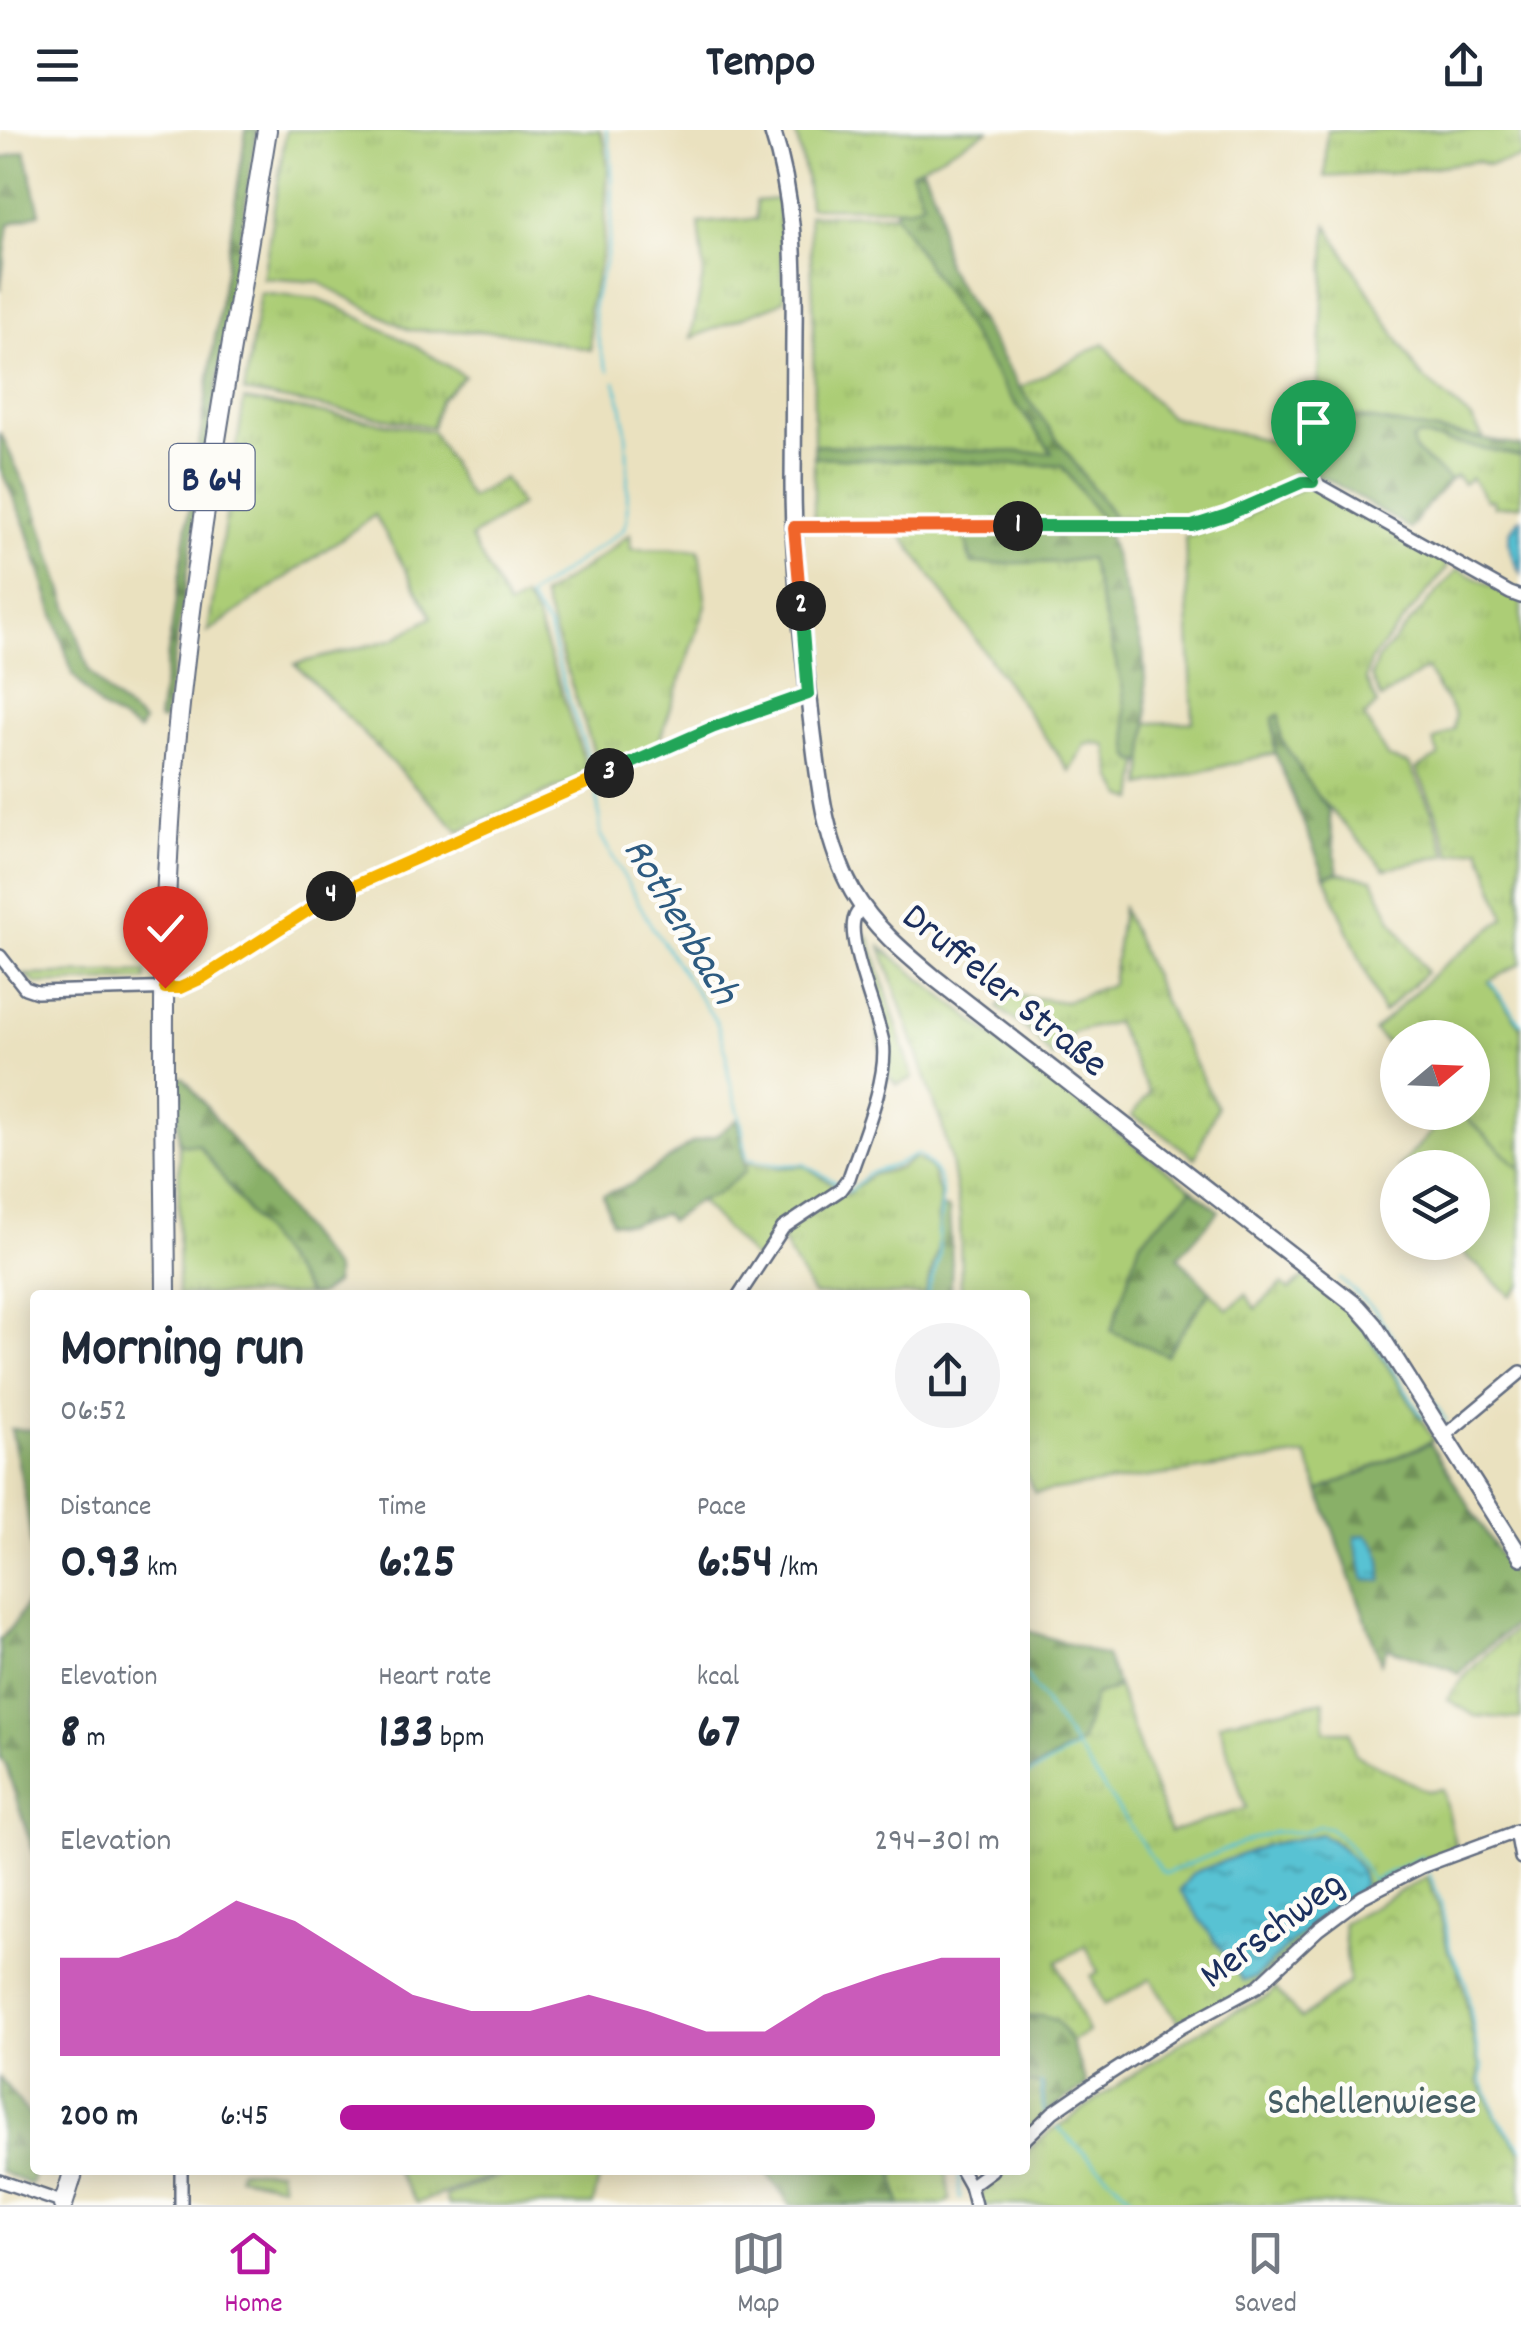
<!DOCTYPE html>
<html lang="en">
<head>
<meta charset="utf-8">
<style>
  :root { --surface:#fff; --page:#f2f2f3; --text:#1f2937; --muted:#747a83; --line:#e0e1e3; --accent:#b5179e }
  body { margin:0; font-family:Dekko,sans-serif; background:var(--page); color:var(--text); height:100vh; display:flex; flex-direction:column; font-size:38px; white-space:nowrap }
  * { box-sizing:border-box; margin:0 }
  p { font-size:32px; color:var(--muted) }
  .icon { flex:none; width:55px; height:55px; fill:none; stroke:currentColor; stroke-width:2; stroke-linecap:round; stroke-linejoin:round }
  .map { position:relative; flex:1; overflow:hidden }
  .panel { position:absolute; left:30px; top:1160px; width:1000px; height:885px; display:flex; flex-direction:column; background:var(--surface); border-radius:10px; box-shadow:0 5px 25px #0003 }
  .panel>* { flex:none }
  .needle { width:65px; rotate:71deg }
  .tools { position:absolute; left:1380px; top:890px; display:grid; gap:20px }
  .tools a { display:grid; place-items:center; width:110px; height:110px; border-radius:50%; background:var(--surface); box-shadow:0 5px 25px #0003; font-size:50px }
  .pin { position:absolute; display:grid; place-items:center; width:85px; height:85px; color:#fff; margin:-102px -42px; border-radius:50% 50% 50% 0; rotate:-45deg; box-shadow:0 0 10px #0007 }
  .pin .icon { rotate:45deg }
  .km { position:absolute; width:50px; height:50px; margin:-25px; border-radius:50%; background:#222; color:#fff; font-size:28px; line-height:50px; text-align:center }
  .round { display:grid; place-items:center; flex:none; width:105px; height:105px; border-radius:52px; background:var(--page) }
  .summary { display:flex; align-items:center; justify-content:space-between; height:170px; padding:0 30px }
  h1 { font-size:55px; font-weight:800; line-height:75px }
  .stats { display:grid; grid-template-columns:repeat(3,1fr); gap:15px; height:170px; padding:10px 30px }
  .stats div { display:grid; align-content:center }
  .stats b { font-size:50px; font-weight:800 }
  .stats small { font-size:28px; font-weight:400 }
  .stats p { font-size:28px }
  .chart { height:280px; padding:20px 30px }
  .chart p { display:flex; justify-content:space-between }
  .chart svg { width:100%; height:180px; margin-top:10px; fill:var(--accent); opacity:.7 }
  ul { padding:0 30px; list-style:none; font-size:32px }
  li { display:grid; grid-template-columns:160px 120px 1fr; align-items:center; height:75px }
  li i { height:25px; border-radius:12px; background:var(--accent) }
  header { display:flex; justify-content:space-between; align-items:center; height:130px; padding:0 30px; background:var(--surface); font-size:45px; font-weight:800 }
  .menu { display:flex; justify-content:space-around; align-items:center; height:140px; border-top:2px solid var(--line); background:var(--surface); font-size:28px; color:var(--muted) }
  .menu a { display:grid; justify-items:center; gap:5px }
  .menu .active { color:var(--accent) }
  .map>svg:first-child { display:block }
</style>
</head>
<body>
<header><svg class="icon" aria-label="menu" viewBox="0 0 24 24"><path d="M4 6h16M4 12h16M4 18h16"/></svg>Tempo<svg class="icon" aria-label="share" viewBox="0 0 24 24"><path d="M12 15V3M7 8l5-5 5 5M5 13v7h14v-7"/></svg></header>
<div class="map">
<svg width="1521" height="2075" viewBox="0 0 1521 2075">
  <defs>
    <pattern id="grass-tufts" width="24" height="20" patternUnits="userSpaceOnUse" patternTransform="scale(2.5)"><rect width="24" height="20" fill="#accd76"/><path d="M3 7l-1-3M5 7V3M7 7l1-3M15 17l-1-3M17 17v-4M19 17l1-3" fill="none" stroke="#93b068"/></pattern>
    <pattern id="forest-firs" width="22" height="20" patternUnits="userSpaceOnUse" patternTransform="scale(2.5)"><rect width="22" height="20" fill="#89b067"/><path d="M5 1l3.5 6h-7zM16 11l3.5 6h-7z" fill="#6f9058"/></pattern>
    <pattern id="park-crowns" width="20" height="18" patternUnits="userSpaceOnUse" patternTransform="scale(2.5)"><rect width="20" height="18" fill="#accd76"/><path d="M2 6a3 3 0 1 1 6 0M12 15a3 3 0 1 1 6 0" fill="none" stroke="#93b068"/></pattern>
    <pattern id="water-ripples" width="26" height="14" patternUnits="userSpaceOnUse" patternTransform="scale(2.5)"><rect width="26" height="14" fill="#58c2d3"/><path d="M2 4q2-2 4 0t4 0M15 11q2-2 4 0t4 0" fill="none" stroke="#489eae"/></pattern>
  </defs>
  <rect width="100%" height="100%" fill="#fdfcf7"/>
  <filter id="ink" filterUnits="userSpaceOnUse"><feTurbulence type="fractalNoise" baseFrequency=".01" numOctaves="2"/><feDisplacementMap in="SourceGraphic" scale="20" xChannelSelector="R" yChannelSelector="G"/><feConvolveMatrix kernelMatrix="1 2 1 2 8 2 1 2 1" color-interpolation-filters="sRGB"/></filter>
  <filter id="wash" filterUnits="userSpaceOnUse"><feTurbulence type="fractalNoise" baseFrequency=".0048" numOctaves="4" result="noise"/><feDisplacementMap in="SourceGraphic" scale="40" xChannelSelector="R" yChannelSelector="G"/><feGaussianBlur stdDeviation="2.25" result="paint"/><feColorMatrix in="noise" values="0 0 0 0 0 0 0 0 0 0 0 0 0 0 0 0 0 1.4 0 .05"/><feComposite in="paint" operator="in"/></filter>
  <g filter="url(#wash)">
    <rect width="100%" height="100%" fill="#eae1bf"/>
    <g fill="url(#grass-tufts)" stroke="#647e6a" stroke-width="2.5" fill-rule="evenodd">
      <path d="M286,0H600L605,14L608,38L603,119L589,178L591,220L504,202L409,200L318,152L263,148Z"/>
      <path d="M795,0H989L911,42L924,72L909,78L809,77L806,46Z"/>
      <path d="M1327,0H1521V28L1488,35L1477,31L1389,43L1325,47Z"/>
      <path d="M778,69L785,169L777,174L691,208L704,141L699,93L757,89L756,71Z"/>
      <path d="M895,84L1007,262L1053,324L814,315L813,170L809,85Z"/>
      <path d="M1327,95L1420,245L1472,289L1484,309L1317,280Z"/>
      <path d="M260,163L316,169L344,180L419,218L464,246L440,270L432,297L244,262Z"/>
      <path d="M1104,213L1134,251L1169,286L1306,320V346L1227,381L1191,392L1114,387L1020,258Z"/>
      <path d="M244,270L432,301L470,368L504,348L520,375L471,408L508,477L524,468L536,486L589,644L459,701L295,534L394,509L432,487L375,385L208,502Z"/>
      <path d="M1419,306L1521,326V375L1494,377L1493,370H1487L1471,348L1463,354L1456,346L1450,350L1415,321L1411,310Z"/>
      <path d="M814,327L1062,336L1103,392L814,394Z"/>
      <path d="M1310,355L1445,432L1447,438L1370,531L1366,549L1377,574L1364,587L1388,628L1409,634L1431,679L1447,725L1385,739L1315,663L1281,609L1278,585L1273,588L1275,623L1142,656L1148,593L1193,592L1185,407L1232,394L1280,367Z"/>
      <path d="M898,400H966L968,424L972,434L1061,432L1089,428L1123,559L1130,625L1134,631L1140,632L1135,670L1123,666L1113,648L1107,616L1095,613L1085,615L1070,642Z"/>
      <path d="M630,404L631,419L699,420L706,476L658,615L600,640L542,466L601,427Z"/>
      <path d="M1458,439L1521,471V833L1488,852L1521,896V1039L1460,983L1472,982V908H1398L1397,923L1374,901L1439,839L1505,788L1480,718L1451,725L1434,677L1416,639L1439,626L1433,611L1454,600L1455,585L1426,539L1381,569L1371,547L1377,530Z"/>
      <path d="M1338,743L1373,749L1392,790L1426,842L1383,883L1325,746Z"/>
      <path d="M1122,778L1174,893L1217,977L1195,1028L1156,999L1131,986L1149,963L1115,892L1074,902L1052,927L1030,902L998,878L1007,864L1065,872L1112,854Z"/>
      <path d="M861,800L870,809L913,948L897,955L886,945L858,801Z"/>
      <path d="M881,817L1040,944L1192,1059L1140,1112L1166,1225L1210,1161L1228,1180L1246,1164L1255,1179L1282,1154L1289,1160L1304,1147L1345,1178L1366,1202L1434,1310L1319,1361L1306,1325L1035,1363L1025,1342V1165H961L960,1086L950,1026L942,995Z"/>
      <path d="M146,842V850L38,854L24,845Z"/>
      <path d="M179,1014H198L309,1165H178Z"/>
      <path d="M914,1028L920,1030L931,1039L940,1065L938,1119L925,1165H813L781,1108L788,1099L842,1063L846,1065L871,1045L900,1038Z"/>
      <path d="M746,1033L778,1038L805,1036L837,1057L798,1083L756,1131L698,1070L716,1065L745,1041Z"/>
      <path d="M1521,1496V1589L1475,1586L1447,1569C1468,1540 1491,1517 1521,1496Z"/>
      <path d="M1117,1555L1170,1702L1246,1678L1219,1594L1229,1590L1324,1571L1325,1601H1350L1355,1624L1427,1661L1442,1659L1456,1718L1427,1728L1370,1755L1339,1777L1254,1855L1180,1895L1151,1849L1104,1875L1091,1846L1098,1842L1086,1816L1057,1832L1088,1902L1071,1911C1056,1889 1052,1883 1025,1887V1644L1081,1613L1095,1564L1113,1560ZM1266,1715L1358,1762L1341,1770L1313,1793L1180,1760L1193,1743Z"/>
      <path d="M1025,1953L1040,1954L1043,1986L1025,2002Z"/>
      <path d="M239,2040H279L282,2055L238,2046Z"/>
      <path d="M395,2040H490L492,2046L417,2073Z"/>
      <path d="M516,2040H601L593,2075H448L445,2066Z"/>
      <path d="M893,2040H946L950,2070L941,2075H900Z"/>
    </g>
    <g fill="url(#forest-firs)" stroke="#527062" stroke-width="2.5">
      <path d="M246,0H257L164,591L158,590Z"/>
      <path d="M25,21L40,83L9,94L0,161V29Z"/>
      <path d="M922,36L939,75L940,100L946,135L1020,258L1114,387L1103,392L1062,336L814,327V315L1052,323L1007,262L895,84L896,78H909L923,72L911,42Z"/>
      <path d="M1317,280L1521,316V326L1419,306L1412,310L1415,321L1450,350L1432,369L1410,399L1329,350L1313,346Z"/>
      <path d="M0,302L36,379L89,540L109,564L143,592L139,601L101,578L73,545L26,396L0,338Z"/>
      <path d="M966,400L1107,402L1143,521L1148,593L1144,633L1134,631L1130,625L1123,559L1089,428L1061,432L972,434L965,407Z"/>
      <path d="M1279,585L1281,609L1315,663L1328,680L1338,743L1325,746L1275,623L1273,588Z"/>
      <path d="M176,947L184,948L335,1141V1153L319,1165H309L198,1014H179Z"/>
      <path d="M738,989L746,1041L716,1065L698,1071L670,1091L664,1084L630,1094L612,1092L603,1065L632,1054L693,1012L717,1005Z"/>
      <path d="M1192,1059L1219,1081L1178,1127L1210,1161L1166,1225L1111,1201L1140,1112Z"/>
      <path d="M939,1077L949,1079L952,1132L950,1165H925L938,1119Z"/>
      <path d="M11,1299L35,1300V1444L25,1365Z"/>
      <path d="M1430,1313L1521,1459V1490L1479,1523L1459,1544L1452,1539L1387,1518L1381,1532L1319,1361Z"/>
      <path d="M35,1458V1727L6,1636L0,1627V1510L15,1493Z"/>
      <path d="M1025,1500L1106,1526L1117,1555L1113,1560L1095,1564L1081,1613L1025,1644Z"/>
      <path d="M1042,1885L1057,1891L1071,1911L1087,1955L1045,1984L1043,1955L1025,1953V1887Z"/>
      <path d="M0,1948L35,1992L36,2040L31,2055L0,2041Z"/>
      <path d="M767,2040H893L900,2075H790L765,2041Z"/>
    </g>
    <path fill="url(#park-crowns)" stroke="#647e6a" stroke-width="2.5" d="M1427,1747L1438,1774L1448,1821L1457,1836L1463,1855L1477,1930L1480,1936L1478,1952L1486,1964L1494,1985L1521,2021V2075H980L979,2066L1007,2040H1025V2024L1037,2012L1103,1965L1185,1910L1216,1891L1270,1865L1275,1858L1301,1889L1349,1852L1343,1793Z"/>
    <path fill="#accd76" stroke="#647e6a" stroke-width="2.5" d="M1460,982L1521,1039V1155L1511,1166L1452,1113L1472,1112V1038H1398L1449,983Z"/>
    <g fill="url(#water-ripples)" stroke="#3a7898" stroke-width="2.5">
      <path d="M1521,388V444C1510,427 1501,401 1521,388Z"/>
      <path d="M1366,1405C1382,1416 1382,1433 1382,1451L1365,1450L1355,1411L1356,1406Z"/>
      <path d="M1321,1704C1341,1716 1360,1729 1364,1754C1355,1766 1338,1773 1326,1782C1301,1803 1278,1826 1255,1848L1243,1851L1180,1760L1193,1743L1266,1715Z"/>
    </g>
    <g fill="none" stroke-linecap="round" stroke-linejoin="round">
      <g stroke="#58c2d3" stroke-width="2.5">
        <path d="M606,0C615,27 613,89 608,118C606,136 597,154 594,172C592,188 601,227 609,241"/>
        <path d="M593,641L564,556L549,498L528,469L532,464L623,400L627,390C627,345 631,295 615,252"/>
        <path d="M596,657L601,706L651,795L717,893L727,925L728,944L741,991L747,1029L780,1035L804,1034L837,1053"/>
        <path d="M1490,852L1521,893"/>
        <path d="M847,1061L852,1060L868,1043L896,1035L918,1024C951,1051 941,1066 939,1103C938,1111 940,1118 939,1127C936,1140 930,1152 927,1165"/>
        <path d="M1340,1149L1375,1180L1446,1291"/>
        <path d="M1354,1184L1381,1221L1423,1288"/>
        <path d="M1025,1544L1161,1741L1166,1743L1252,1709L1275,1702H1302L1320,1696L1330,1698L1351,1717L1372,1751L1422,1727"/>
        <path d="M1025,1647L1075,1619"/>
        <path d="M1429,1743L1441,1772L1450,1819L1466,1852L1479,1929L1483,1937L1481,1950L1490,1967L1496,1985L1521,2018"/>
        <path d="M1041,1953L1044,1983"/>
        <path d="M1058,1998L1139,2075"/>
        <path d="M959,2046L960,2069"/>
      </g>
    </g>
  </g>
  <g filter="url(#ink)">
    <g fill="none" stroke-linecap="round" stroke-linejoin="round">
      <g stroke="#636d80" stroke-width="16">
        <g id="street">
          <path d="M794,397L1191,396L1227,385L1303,352H1313L1510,463L1521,467"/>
          <path d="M0,826L25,858L37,862L180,858L202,848L335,764L714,597L808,564"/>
          <path d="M739,1165L783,1098L840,1060L849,1048C861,1012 889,948 883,912C877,883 848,815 854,790C856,783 858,782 863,777"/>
          <path d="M1444,1306L1521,1242"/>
          <path d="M1516,1701L1521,1728"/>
          <path d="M1025,2009L1053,1982L1089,1957L1182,1897L1258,1856L1319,1799L1362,1767L1421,1737L1521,1700"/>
          <path d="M181,2040V2075"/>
          <path d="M961,2040L970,2056L975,2075"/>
          <path d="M0,2051L64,2073"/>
          <path d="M970,2056L992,2040"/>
        </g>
      </g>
      <g stroke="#636d80" stroke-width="20">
        <path id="secondary" d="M772,0C794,66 795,133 794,202C794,252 793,303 793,353C793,433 803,515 812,595C819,652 824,711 853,762C874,798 906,824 936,849L1358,1177L1374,1195L1521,1427"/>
      </g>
      <g stroke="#636d80" stroke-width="22">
        <g id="primary">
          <path d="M166,1165C165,994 159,822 173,651C190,433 233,215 267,0"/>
          <path d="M63,2075L74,2040"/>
        </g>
      </g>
      <use href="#street" stroke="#fff" stroke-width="11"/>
      <use href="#secondary" stroke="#fff" stroke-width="15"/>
      <use href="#primary" stroke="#fff" stroke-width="18"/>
    </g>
  </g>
  <g fill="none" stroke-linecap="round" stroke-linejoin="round" filter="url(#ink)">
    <g stroke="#fff" stroke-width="20">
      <path id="split-1" d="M1018,396H1192L1227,385L1303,352H1313"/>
    </g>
    <g stroke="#fff" stroke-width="20">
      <path id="split-2" d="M801,476L794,397L1018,396"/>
    </g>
    <g stroke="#fff" stroke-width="20">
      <path id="split-3" d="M609,643L714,597L808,564L801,476"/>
    </g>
    <g stroke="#fff" stroke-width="20">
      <path id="split-4" d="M331,766L609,643"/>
    </g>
    <g stroke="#fff" stroke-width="20">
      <path id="split-5" d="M165,858H180L202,848L331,766"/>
    </g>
    <use href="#split-1" stroke="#22a559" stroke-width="12"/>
    <use href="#split-2" stroke="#f0652b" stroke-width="12"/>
    <use href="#split-3" stroke="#22a559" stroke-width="12"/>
    <use href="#split-4" stroke="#f5b400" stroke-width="12"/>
    <use href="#split-5" stroke="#f5b400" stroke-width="12"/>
  </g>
  <g text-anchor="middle" stroke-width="9" stroke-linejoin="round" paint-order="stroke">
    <rect fill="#fdfcf7" stroke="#5f6c8c" stroke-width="2.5" x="169.5" y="314" width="85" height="66" rx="8"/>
    <g font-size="38" font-weight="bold" fill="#1b2f5e">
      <text x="212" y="360">B 64</text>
    </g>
    <g font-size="40" fill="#1b2f5e" stroke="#fdfcf7">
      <text transform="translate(1007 858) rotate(39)" y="14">Druffeler Straße</text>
      <text transform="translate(1270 1797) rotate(-37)" y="14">Merschweg</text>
    </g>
    <g font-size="40" fill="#465e65" stroke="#fdfcf7">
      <text x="1372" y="1983">Schellenwiese</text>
    </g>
    <g font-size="42" font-style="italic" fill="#2d5b81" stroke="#fdfcf7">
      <text transform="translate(684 789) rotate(59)" y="15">Rothenbach</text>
    </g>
  </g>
</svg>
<div class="tools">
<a><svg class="needle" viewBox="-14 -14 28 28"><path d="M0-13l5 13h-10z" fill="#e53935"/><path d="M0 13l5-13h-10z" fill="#747a83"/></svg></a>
<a><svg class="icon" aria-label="layers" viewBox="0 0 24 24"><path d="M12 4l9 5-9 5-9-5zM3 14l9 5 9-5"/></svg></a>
</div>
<div class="pin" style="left:1313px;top:352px;background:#1e9e55"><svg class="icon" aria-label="arrive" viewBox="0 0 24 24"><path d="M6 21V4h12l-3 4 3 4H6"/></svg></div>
<div class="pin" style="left:165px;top:858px;background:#d93025"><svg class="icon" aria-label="check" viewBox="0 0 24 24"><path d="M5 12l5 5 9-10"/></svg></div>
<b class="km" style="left:1018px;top:396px">1</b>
<b class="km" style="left:801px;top:476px">2</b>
<b class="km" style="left:609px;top:643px">3</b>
<b class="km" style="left:331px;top:766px">4</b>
<section class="panel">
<div class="summary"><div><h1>Morning run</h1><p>06:52</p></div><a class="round"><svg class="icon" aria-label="share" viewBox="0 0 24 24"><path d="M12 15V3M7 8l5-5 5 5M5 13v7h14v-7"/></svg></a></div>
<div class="stats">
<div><p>Distance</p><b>0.93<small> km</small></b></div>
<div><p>Time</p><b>6:25</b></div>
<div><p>Pace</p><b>6:54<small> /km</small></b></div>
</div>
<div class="stats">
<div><p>Elevation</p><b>8<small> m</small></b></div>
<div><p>Heart rate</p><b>133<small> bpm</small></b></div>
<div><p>kcal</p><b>67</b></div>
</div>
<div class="chart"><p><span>Elevation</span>294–301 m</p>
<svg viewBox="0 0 160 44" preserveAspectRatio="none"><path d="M0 44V20L10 20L20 15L30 6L40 11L50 20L60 29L70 33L80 33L90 29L100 33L110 38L120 38L130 29L140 24L150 20L160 20V44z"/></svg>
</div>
<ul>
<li><b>200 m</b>6:45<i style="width:81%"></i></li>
</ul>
</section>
</div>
<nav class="menu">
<a class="active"><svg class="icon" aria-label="home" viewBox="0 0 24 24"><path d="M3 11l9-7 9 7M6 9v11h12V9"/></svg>Home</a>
<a><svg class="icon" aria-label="map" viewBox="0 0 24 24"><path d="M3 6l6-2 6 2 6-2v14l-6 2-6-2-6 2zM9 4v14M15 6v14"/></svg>Map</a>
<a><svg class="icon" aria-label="saved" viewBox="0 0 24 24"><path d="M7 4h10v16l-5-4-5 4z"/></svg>Saved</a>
</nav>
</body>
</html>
